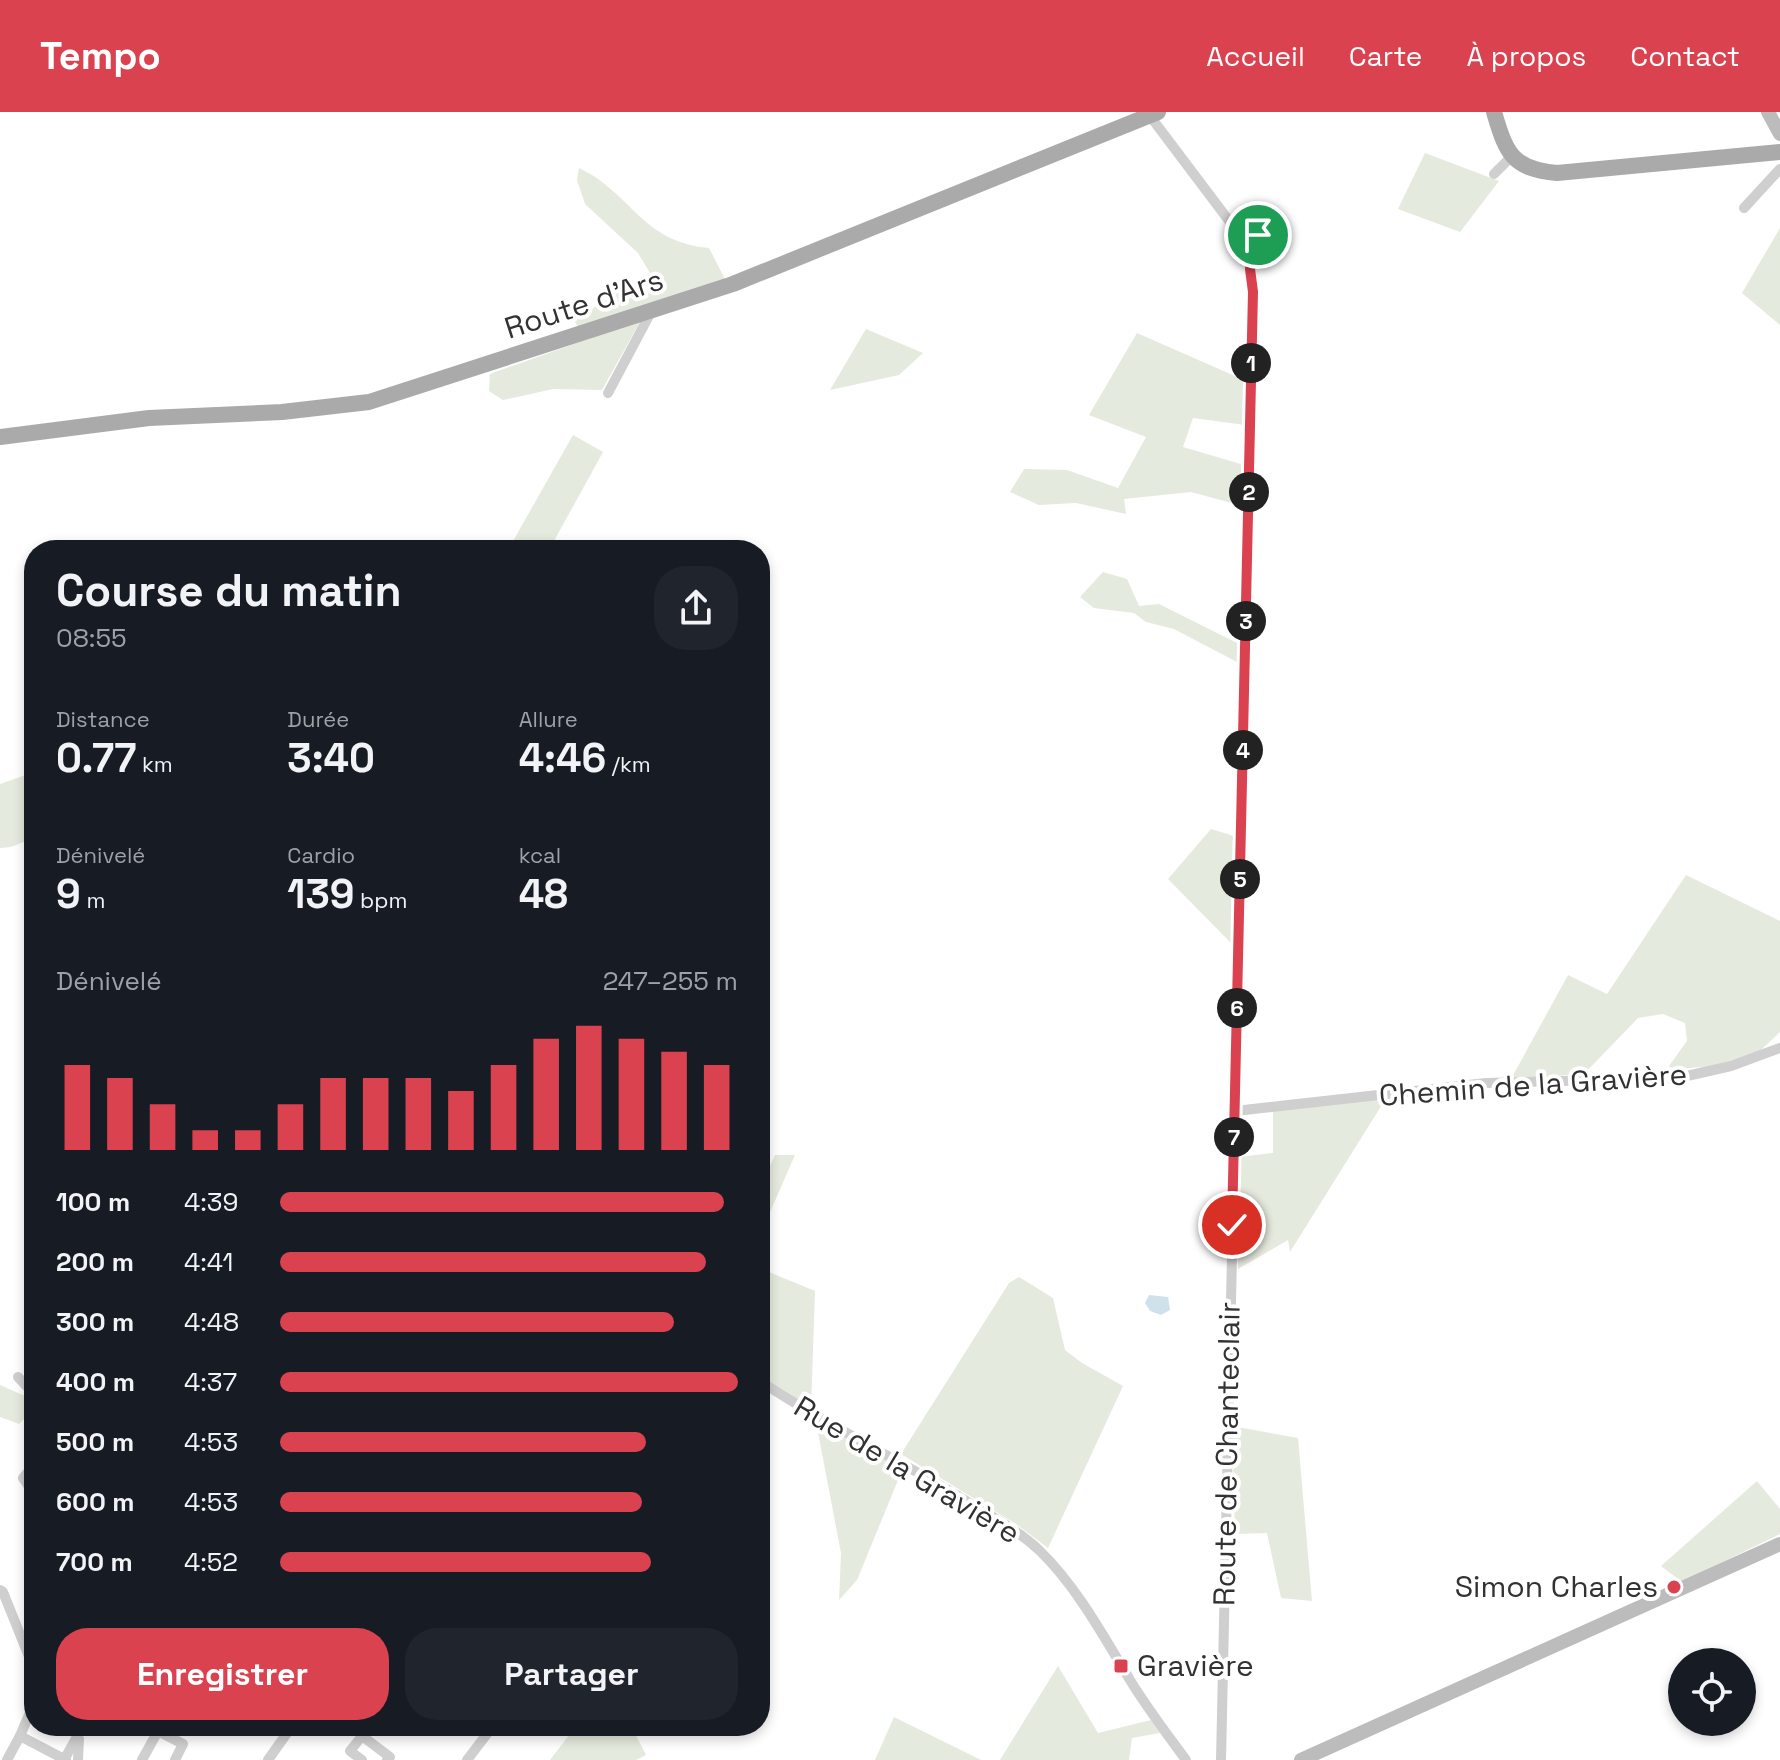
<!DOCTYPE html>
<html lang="fr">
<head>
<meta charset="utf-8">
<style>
  :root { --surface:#171b24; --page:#20242c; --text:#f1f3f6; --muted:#9ea1a6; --accent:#db4250 }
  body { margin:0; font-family:"Space Grotesk",sans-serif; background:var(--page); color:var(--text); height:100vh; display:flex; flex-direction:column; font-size:30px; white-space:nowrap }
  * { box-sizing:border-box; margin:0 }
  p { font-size:26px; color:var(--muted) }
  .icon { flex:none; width:44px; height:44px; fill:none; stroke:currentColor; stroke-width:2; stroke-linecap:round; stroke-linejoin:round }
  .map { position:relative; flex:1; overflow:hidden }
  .details { position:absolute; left:24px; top:428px; width:746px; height:1196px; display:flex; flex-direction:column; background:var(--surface); border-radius:32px; box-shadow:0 4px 12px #0003 }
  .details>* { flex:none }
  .buttons { position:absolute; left:1668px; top:1536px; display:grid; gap:16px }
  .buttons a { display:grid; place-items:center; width:88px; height:88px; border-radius:50%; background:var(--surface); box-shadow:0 4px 12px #0003; font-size:40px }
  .pin { position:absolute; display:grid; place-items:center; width:68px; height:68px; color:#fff; margin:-34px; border:4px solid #fff; border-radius:50%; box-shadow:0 2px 8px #0007 }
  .km { position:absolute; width:40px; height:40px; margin:-20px; border-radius:50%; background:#222; color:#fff; font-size:22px; line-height:40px; text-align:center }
  .round { display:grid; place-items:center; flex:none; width:84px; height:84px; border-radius:32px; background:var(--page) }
  .headline { display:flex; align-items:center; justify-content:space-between; height:136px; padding:0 32px }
  h1 { font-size:44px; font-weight:700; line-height:60px }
  .metrics { display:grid; grid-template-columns:repeat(3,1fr); gap:12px; height:136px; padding:8px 32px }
  .metrics div { display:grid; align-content:center }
  .metrics b { font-size:40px; font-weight:700 }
  .metrics small { font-size:22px; font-weight:400 }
  .metrics p { font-size:22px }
  .chart { height:224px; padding:16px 32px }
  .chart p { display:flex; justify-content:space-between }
  .chart svg { width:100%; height:144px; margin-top:8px; stroke:var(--accent); stroke-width:6 }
  .action { display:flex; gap:16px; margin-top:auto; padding:16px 32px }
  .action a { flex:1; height:92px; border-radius:32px; background:var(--accent); color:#fff; font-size:32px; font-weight:700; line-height:92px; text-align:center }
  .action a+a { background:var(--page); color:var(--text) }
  ul { padding:0 32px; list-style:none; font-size:26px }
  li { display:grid; grid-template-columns:128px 96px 1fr; align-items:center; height:60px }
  li i { height:20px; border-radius:10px; background:var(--accent) }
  header { display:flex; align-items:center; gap:48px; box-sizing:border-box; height:112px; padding:0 40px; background:var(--accent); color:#fff }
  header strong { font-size:38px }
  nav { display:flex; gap:44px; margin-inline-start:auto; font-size:28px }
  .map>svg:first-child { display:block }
</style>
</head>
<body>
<header>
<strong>Tempo</strong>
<nav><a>Accueil</a><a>Carte</a><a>À propos</a><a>Contact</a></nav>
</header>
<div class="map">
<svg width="1780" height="1648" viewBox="0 0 1780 1648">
  <rect width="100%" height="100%" fill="#fff"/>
  <g fill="#e5eade">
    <path d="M1425,41L1499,69L1460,120L1398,97Z"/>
    <path d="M579,56C632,81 641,130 709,136L726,169L579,217L574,208L650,161L638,141L585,92L577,68Z"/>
    <path d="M1780,116V213L1742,181Z"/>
    <path d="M641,208L602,278L553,277L503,288L489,279L490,262Z"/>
    <path d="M866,217L923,241L899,263L830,278Z"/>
    <path d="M1137,221L1244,268L1245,313L1193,306L1183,335L1244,353L1243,394L1191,380L1124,387L1126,402L1076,391L1039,393L1010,380L1024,357L1067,358L1118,376L1146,325L1089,303Z"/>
    <path d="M573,323L603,340L549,438H508Z"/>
    <path d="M1103,460L1127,467L1139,494L1159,492L1239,532L1237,550L1174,517L1146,510L1134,501L1094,496L1080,485Z"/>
    <path d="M34,660V726L11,735L0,736V672Z"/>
    <path d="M1211,717L1234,724L1233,833L1168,767Z"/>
    <path d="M1686,763L1780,809V920L1760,939L1714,954L1666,958L1687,929L1685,911L1663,902L1638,906L1584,962L1511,967L1568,863L1607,882Z"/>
    <path d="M1388,983L1290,1140L1288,1128L1238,1157L1239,1045L1273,1041V998Z"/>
    <path d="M775,1043H795L760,1123V1075Z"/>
    <path d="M769,1160L815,1179L811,1296L760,1263V1177Z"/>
    <path d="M1019,1165L1053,1186L1065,1238L1082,1251L1123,1274L1048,1436L1016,1412L901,1342L1009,1171Z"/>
    <path d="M0,1273L34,1288V1297L19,1312L0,1305Z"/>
    <path d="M816,1310L903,1356L857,1468L839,1488L841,1441Z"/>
    <path d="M1232,1314L1298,1326L1312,1489L1281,1486L1267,1421L1235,1422Z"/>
    <path d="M1757,1369L1780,1397V1422L1682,1470L1661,1454Z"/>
    <path d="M1058,1554L1098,1621L1151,1608L1160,1621L1132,1626L1129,1648H1000Z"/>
    <path d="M894,1605L981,1648H875Z"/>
    <path d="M576,1614H631L646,1643L636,1648H550Z"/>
  </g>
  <path fill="#cfe1eb" d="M1149,1183L1168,1185L1170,1198L1161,1203L1150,1199L1145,1191Z"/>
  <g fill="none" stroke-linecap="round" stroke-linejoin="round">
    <g stroke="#cfcfcf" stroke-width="10">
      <path d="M1147,0L1239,122L1248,143L1253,180L1221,1648"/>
      <path d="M1494,62L1511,45"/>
      <path d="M1744,96L1780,57"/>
      <path d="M1251,152L1258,123"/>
      <path d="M608,281L651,200"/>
      <path d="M1235,999L1486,971L1678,966L1731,954L1780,936"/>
      <path d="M18,1265L34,1282"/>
      <path d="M760,1269C824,1312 894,1345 960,1385C987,1402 1017,1417 1040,1439C1077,1475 1104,1525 1130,1568C1147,1596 1167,1622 1186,1648"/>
      <path d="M34,1362L27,1361L23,1366L28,1373L34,1371"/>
      <path d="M0,1478L3,1480L34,1557"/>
      <path d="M34,1591L20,1624L66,1648"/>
      <path d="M7,1648L20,1624"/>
      <path d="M64,1648L83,1614"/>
      <path d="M78,1648L79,1627"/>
      <path d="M142,1648L158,1619L183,1632L175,1648"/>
      <path d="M268,1648L292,1614"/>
      <path d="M362,1648L350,1639L362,1624L390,1645L387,1648"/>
      <path d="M467,1648L493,1614"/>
    </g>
    <g stroke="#bcbcbc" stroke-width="14">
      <path d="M1768,0L1780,22"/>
      <path d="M1301,1648L1780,1432"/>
    </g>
    <g stroke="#aaa" stroke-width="16">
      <path d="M1494,0C1506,41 1512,57 1557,61L1780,40"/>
      <path d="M0,325L149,306L282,300L369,290L733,172L1158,0"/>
    </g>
  </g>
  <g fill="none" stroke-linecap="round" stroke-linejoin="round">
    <g stroke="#fff" stroke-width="16">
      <path id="route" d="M1232,1113L1253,180L1250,157L1258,123"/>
    </g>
    <use href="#route" stroke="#db4250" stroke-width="10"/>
  </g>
  <g fill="#db4250" stroke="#fff" stroke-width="3">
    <circle cx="1674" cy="1475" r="8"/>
    <rect x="1113" y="1546" width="16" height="16" rx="4"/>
  </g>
  <g text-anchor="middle" stroke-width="8" stroke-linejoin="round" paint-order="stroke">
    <g font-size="30" fill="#323232" stroke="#fff">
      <text transform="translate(584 192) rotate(-18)" y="10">Route d'Ars</text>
      <text transform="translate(1533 973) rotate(-4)" y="10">Chemin de la Gravière</text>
      <text transform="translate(1227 1342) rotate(-89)" y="10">Route de Chanteclair</text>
      <text transform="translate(907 1358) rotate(31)" y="10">Rue de la Gravière</text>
    </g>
    <g font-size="30" fill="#323232" stroke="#fff" text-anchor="end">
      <text x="1658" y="1485">Simon Charles</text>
      <text x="1137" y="1564" text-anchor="start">Gravière</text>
    </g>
  </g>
</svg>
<div class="buttons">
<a><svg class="icon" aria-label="locate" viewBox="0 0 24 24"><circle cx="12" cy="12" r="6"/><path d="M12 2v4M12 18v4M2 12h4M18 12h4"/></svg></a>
</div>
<div class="pin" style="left:1258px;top:123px;background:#1e9e55"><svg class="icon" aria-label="arrive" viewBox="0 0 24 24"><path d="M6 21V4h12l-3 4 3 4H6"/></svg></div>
<div class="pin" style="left:1232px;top:1113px;background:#d93025"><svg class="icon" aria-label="check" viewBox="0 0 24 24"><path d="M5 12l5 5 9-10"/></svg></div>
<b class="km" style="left:1251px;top:251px">1</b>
<b class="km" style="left:1249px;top:380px">2</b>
<b class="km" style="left:1246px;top:509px">3</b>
<b class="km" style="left:1243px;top:638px">4</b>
<b class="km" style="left:1240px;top:767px">5</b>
<b class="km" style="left:1237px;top:896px">6</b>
<b class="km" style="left:1234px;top:1025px">7</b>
<section class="details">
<div class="headline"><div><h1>Course du matin</h1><p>08:55</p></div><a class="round"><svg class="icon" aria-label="share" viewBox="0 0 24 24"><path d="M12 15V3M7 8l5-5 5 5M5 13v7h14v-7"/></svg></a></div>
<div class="metrics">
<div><p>Distance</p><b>0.77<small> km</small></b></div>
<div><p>Durée</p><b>3:40</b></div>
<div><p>Allure</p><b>4:46<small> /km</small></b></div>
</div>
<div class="metrics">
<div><p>Dénivelé</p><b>9<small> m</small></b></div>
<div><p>Cardio</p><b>139<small> bpm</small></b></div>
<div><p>kcal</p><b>48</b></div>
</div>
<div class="chart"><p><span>Dénivelé</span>247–255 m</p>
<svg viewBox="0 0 160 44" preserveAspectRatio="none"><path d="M5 44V18M15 44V22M25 44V30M35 44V38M45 44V38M55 44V30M65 44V22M75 44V22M85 44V22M95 44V26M105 44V18M115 44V10M125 44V6M135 44V10M145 44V14M155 44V18"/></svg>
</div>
<ul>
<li><b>100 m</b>4:39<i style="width:97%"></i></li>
<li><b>200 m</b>4:41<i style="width:93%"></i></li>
<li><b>300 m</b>4:48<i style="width:86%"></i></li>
<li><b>400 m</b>4:37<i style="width:100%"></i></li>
<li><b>500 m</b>4:53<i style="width:80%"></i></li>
<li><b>600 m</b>4:53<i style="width:79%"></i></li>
<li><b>700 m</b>4:52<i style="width:81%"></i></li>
</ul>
<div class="action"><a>Enregistrer</a><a>Partager</a></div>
</section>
</div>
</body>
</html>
